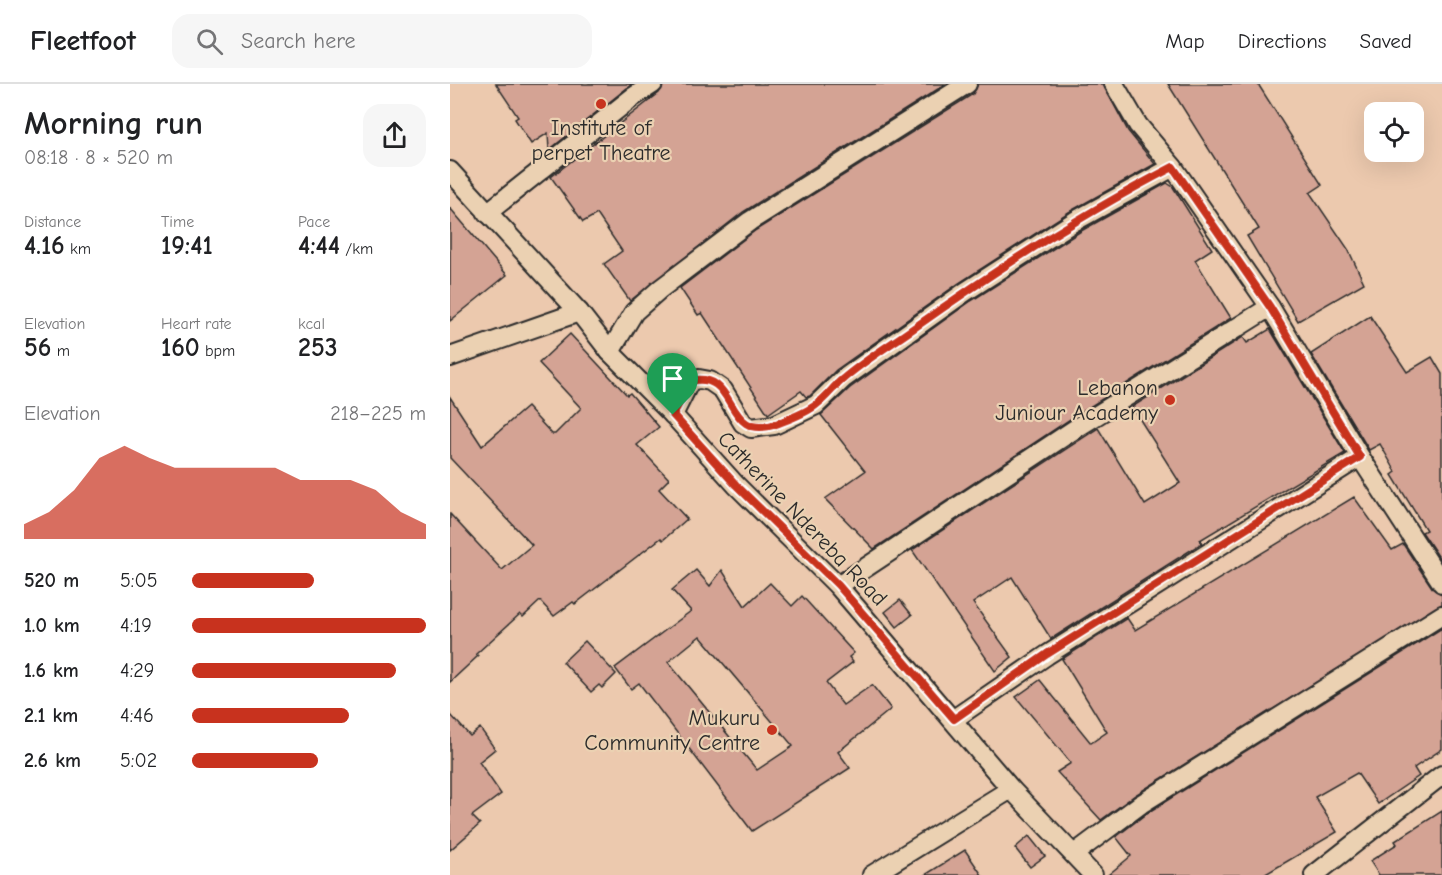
<!DOCTYPE html>
<html lang="en">
<head>
<meta charset="utf-8">
<style>
  :root { --surface:#fff; --page:#f6f6f6; --text:#202124; --muted:#757577; --line:#e0e0e0; --accent:#c8321e }
  body { margin:0; font-family:"Comic Neue",sans-serif; background:var(--page); color:var(--text); height:100vh; display:flex; flex-direction:column; font-size:22px; white-space:nowrap }
  * { box-sizing:border-box; margin:0 }
  p { font-size:20px; color:var(--muted) }
  .icon { flex:none; width:33px; height:33px; fill:none; stroke:currentColor; stroke-width:2; stroke-linecap:round; stroke-linejoin:round }
  .map { position:relative; flex:1; overflow:hidden }
  .side { display:flex; flex-direction:column; background:var(--surface); width:450px }
  .side>* { flex:none }
  .fabs { position:absolute; left:914px; top:18px; display:grid; gap:12px }
  .fabs a { display:grid; place-items:center; width:60px; height:60px; border-radius:12px; background:var(--surface); box-shadow:0 6px 24px #0002; font-size:30px }
  .pin { position:absolute; display:grid; place-items:center; width:51px; height:51px; color:#fff; margin:-62px -26px; border-radius:50% 50% 50% 0; rotate:-45deg; box-shadow:0 0 6px #0007 }
  .pin .icon { rotate:45deg }
  .round { display:grid; place-items:center; flex:none; width:63px; height:63px; border-radius:18px; background:var(--page) }
  .overview { display:flex; align-items:center; justify-content:space-between; height:102px; padding:0 24px }
  h1 { font-size:33px; font-weight:700; line-height:45px }
  .stats { display:grid; grid-template-columns:repeat(3,1fr); gap:9px; height:102px; padding:6px 24px }
  .stats div { display:grid; align-content:center }
  .stats b { font-size:26px; font-weight:700 }
  .stats small { font-size:16px; font-weight:400 }
  .stats p { font-size:16px }
  .chart { height:168px; padding:12px 24px }
  .chart p { display:flex; justify-content:space-between }
  .chart svg { width:100%; height:108px; margin-top:6px; fill:var(--accent); opacity:.7 }
  ul { padding:0 24px; list-style:none; font-size:20px }
  li { display:grid; grid-template-columns:96px 72px 1fr; align-items:center; height:45px }
  li i { height:15px; border-radius:8px; background:var(--accent) }
  header { display:flex; align-items:center; gap:36px; box-sizing:border-box; height:84px; padding:0 30px; background:var(--surface); border-bottom:2px solid var(--line) }
  header strong { font-size:28px }
  nav { display:flex; gap:33px; margin-inline-start:auto; font-size:21px }
  .search { width:420px; height:54px; background:var(--page); display:flex; align-items:center; gap:15px; box-sizing:border-box; padding:0 21px; border-radius:18px; color:var(--muted); font-size:22px }
  main { display:flex; flex:1; min-height:0 }
  .map>svg:first-child { display:block }
</style>
</head>
<body>
<header>
<strong>Fleetfoot</strong>
<div class="search"><svg class="icon" aria-label="search" viewBox="0 0 24 24"><circle cx="10" cy="10" r="6"/><path d="M15 15l6 6"/></svg>Search here</div>
<nav><a>Map</a><a>Directions</a><a>Saved</a></nav>
</header>
<main>
<section class="side">
<div class="overview"><div><h1>Morning run</h1><p>08:18 · 8 × 520 m</p></div><a class="round"><svg class="icon" aria-label="share" viewBox="0 0 24 24"><path d="M12 15V3M7 8l5-5 5 5M5 13v7h14v-7"/></svg></a></div>
<div class="stats">
<div><p>Distance</p><b>4.16<small> km</small></b></div>
<div><p>Time</p><b>19:41</b></div>
<div><p>Pace</p><b>4:44<small> /km</small></b></div>
</div>
<div class="stats">
<div><p>Elevation</p><b>56<small> m</small></b></div>
<div><p>Heart rate</p><b>160<small> bpm</small></b></div>
<div><p>kcal</p><b>253</b></div>
</div>
<div class="chart"><p><span>Elevation</span>218–225 m</p>
<svg viewBox="0 0 160 44" preserveAspectRatio="none"><path d="M0 44V38L10 33L20 24L30 11L40 6L50 11L60 15L70 15L80 15L90 15L100 15L110 20L120 20L130 20L140 24L150 33L160 38V44z"/></svg>
</div>
<ul>
<li><b>520 m</b>5:05<i style="width:52%"></i></li>
<li><b>1.0 km</b>4:19<i style="width:100%"></i></li>
<li><b>1.6 km</b>4:29<i style="width:87%"></i></li>
<li><b>2.1 km</b>4:46<i style="width:67%"></i></li>
<li><b>2.6 km</b>5:02<i style="width:54%"></i></li>
</ul>
</section>
<div class="map">
<svg width="992" height="791" viewBox="0 0 992 791">
  <rect width="100%" height="100%" fill="#ecc9ae"/>
  <filter id="ink" filterUnits="userSpaceOnUse"><feTurbulence type="fractalNoise" baseFrequency=".0167" numOctaves="2"/><feDisplacementMap in="SourceGraphic" scale="12" xChannelSelector="R" yChannelSelector="G"/><feConvolveMatrix kernelMatrix="1 2 1 2 8 2 1 2 1" color-interpolation-filters="sRGB"/></filter>
  <g filter="url(#ink)">
    <g fill="#d4a394" stroke="#2b2b2b" stroke-width="1.5" fill-rule="evenodd">
      <path d="M46,0H182L99,66L98,49L81,60L65,35L68,33Z"/>
      <path d="M214,0H496L293,128L180,217L154,180L172,167L147,130L133,138L101,93L209,9Z"/>
      <path d="M528,0H653L678,47L705,80L619,128L509,199L386,286L360,312L356,313L351,307L318,330L252,229L248,231L230,204L306,146L523,10Z"/>
      <path d="M718,0H808L872,101L860,109L898,165L914,199L848,237L797,152L809,145Z"/>
      <path d="M717,99L723,103L762,165L745,176L781,234L622,334L424,465L375,415L415,387L371,331L400,304L521,217L631,147Z"/>
      <path d="M0,124L57,191L0,237Z"/>
      <path d="M920,232L957,288L982,273L992,290V478L972,448L976,446L942,391L946,388L930,360L919,366L861,270Z"/>
      <path d="M820,245L895,369L750,456L752,459L601,555L562,493L523,519L562,573L545,587L462,466L648,344L695,421L730,399L682,323L793,253L797,259Z"/>
      <path d="M120,250L177,311L180,309L209,343L187,361L219,395L209,405L237,435L213,456L211,454L125,520L123,518L104,532L90,517L73,533L70,530L26,570L28,572L0,598V430L52,486L82,461L0,374V313L32,362L77,323L102,350H105L131,324L89,279Z"/>
      <path d="M904,413L942,466L953,460L983,505L992,510V520L685,711L651,736L607,688L621,679L566,613L590,596L641,659L657,648L612,575L677,534L685,546Z"/>
      <path d="M246,486L260,502L272,486L295,522L320,499L342,522L352,512L404,569L399,573L403,578L376,599L393,621L422,601L441,625L388,668L400,684L302,747L189,599L181,605L165,584L241,527L222,506ZM250,552L343,662L307,686L218,578Z"/>
      <path d="M450,516L462,531L447,543L435,528Z"/>
      <path d="M992,544V665L964,684L969,692L928,720L907,689L865,713L887,748L814,791H658L681,772L666,753L697,729Z"/>
      <path d="M135,557L166,590L152,604L149,601L141,608L113,578Z"/>
      <path d="M0,630L20,652L30,644L45,665L29,678L51,710L22,732L30,740L0,766Z"/>
      <path d="M992,727V791H929L920,777L947,760L945,757Z"/>
      <path d="M579,752L595,772L580,783L565,764Z"/>
      <path d="M515,766L532,791H475Z"/>
    </g>
    <g fill="none" stroke-linecap="round" stroke-linejoin="round">
      <g stroke="#2b2b2b" stroke-width="22">
        <g id="street">
          <path d="M664,0L688,41L723,83"/>
          <path d="M0,87L129,228L160,268L223,331L286,401L388,502L561,705L643,791"/>
          <path d="M37,129L183,13L203,0"/>
          <path d="M160,268L184,228L210,205L300,137L517,0"/>
          <path d="M0,273L129,228"/>
          <path d="M223,331L240,297L249,295L260,297L273,306L293,339L301,344L324,341L366,321L393,295L515,208L625,137L723,83L820,223L910,373L992,499"/>
          <path d="M388,502L628,343L820,223"/>
          <path d="M504,635L597,571L910,373"/>
          <path d="M624,770L691,720L992,531"/>
          <path d="M422,791L561,705"/>
          <path d="M864,791L992,691"/>
        </g>
      </g>
      <use href="#street" stroke="#ebd1b2" stroke-width="18"/>
    </g>
  </g>
  <g fill="none" stroke-linecap="round" stroke-linejoin="round" filter="url(#ink)">
    <g stroke="#fff" stroke-width="12">
      <path id="route" d="M723,83L820,223L910,373L597,570L504,635L388,501L286,401L223,331L240,297C290,285 272,359 326,340C339,335 357,329 367,320C377,313 384,302 393,295C415,276 440,261 464,244C547,185 632,130 723,83Z"/>
    </g>
    <use href="#route" stroke="#c8321e" stroke-width="8"/>
  </g>
  <g fill="#c8321e" stroke="#ebd1b2" stroke-width="2">
    <circle cx="151" cy="20" r="6"/>
    <circle cx="720" cy="316" r="6"/>
    <circle cx="322" cy="646" r="6"/>
  </g>
  <g text-anchor="middle" stroke-width="4.5" stroke-linejoin="round" paint-order="stroke">
    <g font-size="22" fill="#2b2b2b" stroke="#ebd1b2" text-anchor="end">
      <text x="151" y="51" text-anchor="middle">Institute of<tspan x="151" dy="25">perpet Theatre</tspan></text>
      <text x="708" y="311">Lebanon<tspan x="708" dy="25">Juniour Academy</tspan></text>
      <text x="310" y="641">Mukuru<tspan x="310" dy="25">Community Centre</tspan></text>
    </g>
    <g font-size="22" fill="#2b2b2b" stroke="#ebd1b2">
      <text transform="translate(353 434) rotate(46)" y="8">Catherine Ndereba Road</text>
    </g>
  </g>
</svg>
<div class="fabs">
<a><svg class="icon" aria-label="locate" viewBox="0 0 24 24"><circle cx="12" cy="12" r="6"/><path d="M12 2v4M12 18v4M2 12h4M18 12h4"/></svg></a>
</div>
<div class="pin" style="left:223px;top:331px;background:#1e9e55"><svg class="icon" aria-label="arrive" viewBox="0 0 24 24"><path d="M6 21V4h12l-3 4 3 4H6"/></svg></div>
</div>
</main>
</body>
</html>
